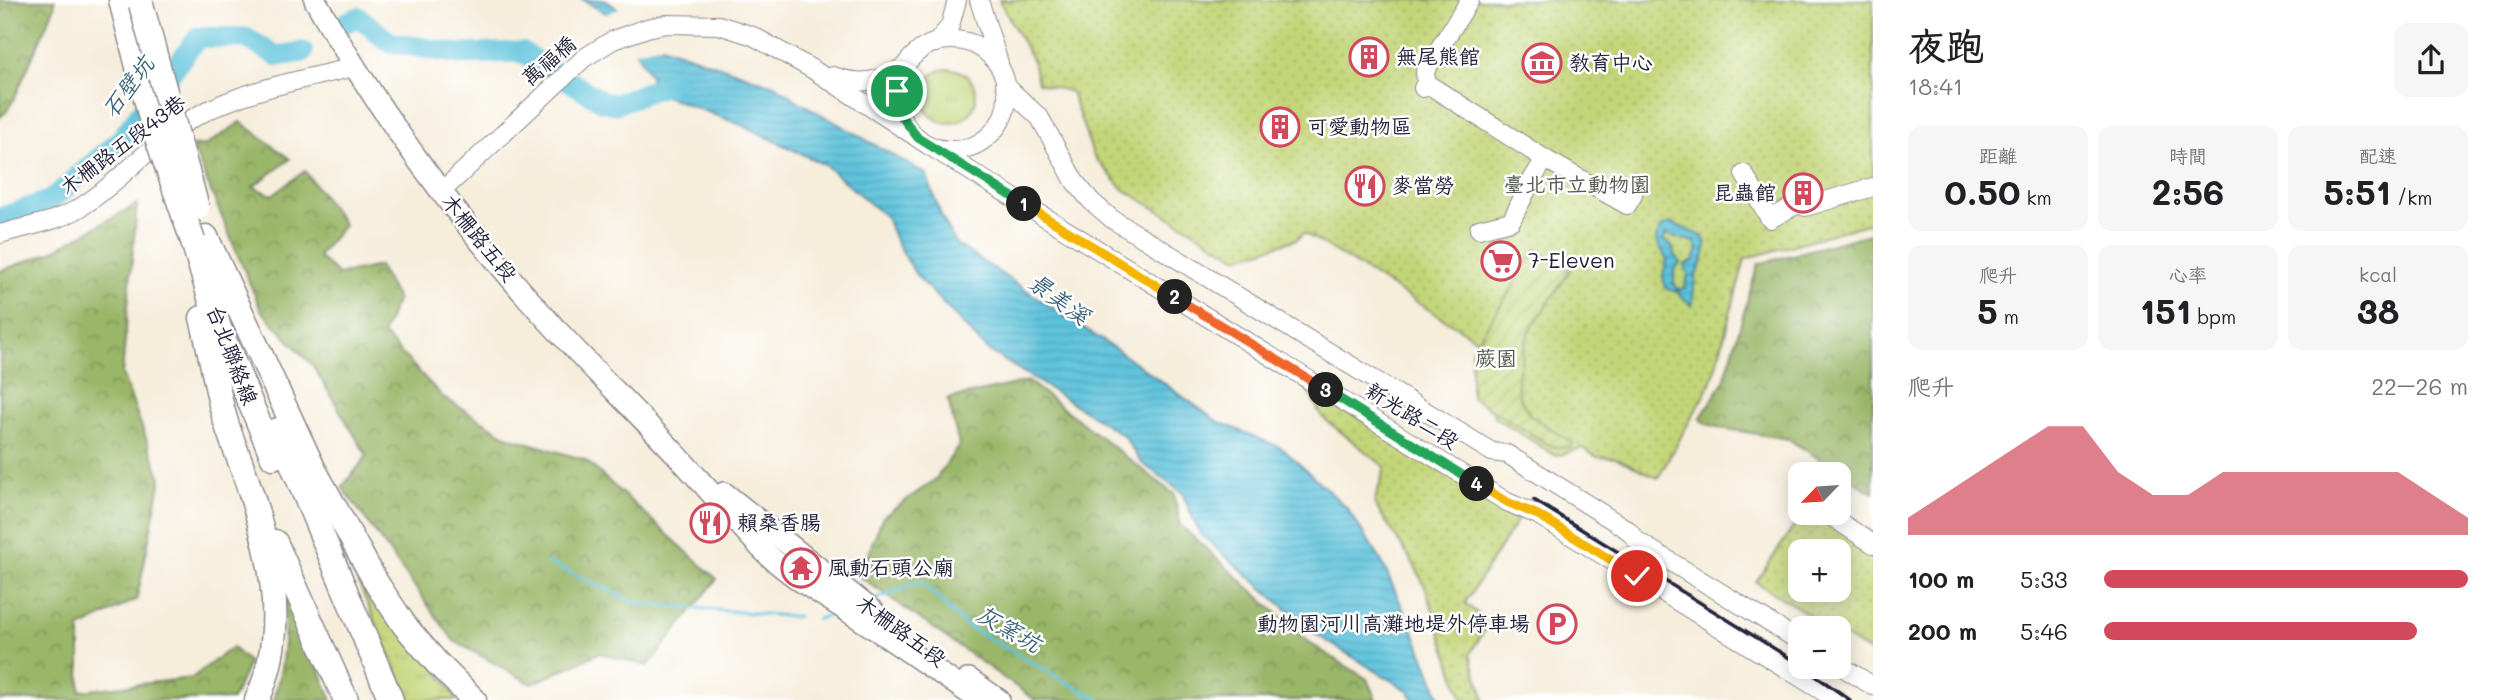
<!DOCTYPE html>
<html lang="zh-TW">
<head>
<meta charset="utf-8">
<style>
  :root { --surface:#fff; --page:#f6f6f6; --text:#202124; --muted:#757577; --accent:#d1495b }
  body { margin:0; font-family:Mali,"LXGW WenKai TC",sans-serif; background:var(--page); color:var(--text); height:100vh; display:flex; flex-direction:column; font-size:26px; white-space:nowrap }
  * { box-sizing:border-box; margin:0 }
  p { font-size:23px; color:var(--muted) }
  .icon { flex:none; width:38px; height:38px; fill:none; stroke:currentColor; stroke-width:2; stroke-linecap:round; stroke-linejoin:round }
  .map { position:relative; flex:1; overflow:hidden }
  .details { display:flex; flex-direction:column; background:var(--surface); width:630px }
  .details>* { flex:none }
  .needle { width:46px; rotate:245deg }
  .controls { position:absolute; left:1788px; top:462px; display:grid; gap:14px }
  .controls a { display:grid; place-items:center; width:63px; height:63px; border-radius:14px; background:var(--surface); box-shadow:0 4px 18px #0003; font-size:35px }
  .pin { position:absolute; display:grid; place-items:center; width:60px; height:60px; color:#fff; margin:-30px; border:4px solid #fff; border-radius:50%; box-shadow:0 2px 7px #0007 }
  .km { position:absolute; width:35px; height:35px; margin:-18px; border-radius:50%; background:#222; color:#fff; font-size:19px; line-height:35px; text-align:center }
  .round { display:grid; place-items:center; flex:none; width:74px; height:74px; border-radius:14px; background:var(--page) }
  .headline { display:flex; align-items:center; justify-content:space-between; height:119px; padding:0 35px }
  h1 { font-size:38px; font-weight:700; line-height:52px }
  .figures { display:grid; grid-template-columns:repeat(3,1fr); gap:10px; height:119px; padding:7px 35px }
  .figures div { display:grid; align-content:center; border-radius:14px; background:var(--page); text-align:center }
  .figures b { font-size:35px; font-weight:700 }
  .figures small { font-size:19px; font-weight:400 }
  .figures p { font-size:19px }
  .chart { height:196px; padding:14px 35px }
  .chart p { display:flex; justify-content:space-between }
  .chart svg { width:100%; height:126px; margin-top:7px; fill:var(--accent); opacity:.7 }
  ul { padding:0 35px; list-style:none; font-size:23px }
  li { display:grid; grid-template-columns:112px 84px 1fr; align-items:center; height:52px }
  li i { height:18px; border-radius:9px; background:var(--accent) }
  main { display:flex; flex:1; min-height:0 }
  .map>svg:first-child { display:block }
</style>
</head>
<body>
<main>
<div class="map">
<svg width="1873" height="700" viewBox="0 0 1873 700">
  <defs>
    <pattern id="grass-tufts" width="24" height="20" patternUnits="userSpaceOnUse" patternTransform="scale(1.75)"><rect width="24" height="20" fill="#c3d578"/><path d="M3 7l-1-3M5 7V3M7 7l1-3M15 17l-1-3M17 17v-4M19 17l1-3" fill="none" stroke="#a7b769"/></pattern>
    <pattern id="forest-crowns" width="20" height="18" patternUnits="userSpaceOnUse" patternTransform="scale(1.75)"><rect width="20" height="18" fill="#9ab668"/><path d="M2 6a3 3 0 1 1 6 0M12 15a3 3 0 1 1 6 0" fill="none" stroke="#7d9457"/></pattern>
    <pattern id="park-dots" width="8" height="8" patternUnits="userSpaceOnUse" patternTransform="scale(1.75)"><rect width="8" height="8" fill="#c3d578"/><path d="M2 2h.1M6 6h.1" fill="none" stroke="#a7b769" stroke-width="1.8" stroke-linecap="round"/></pattern>
    <pattern id="garden-furrows" width="10" height="10" patternUnits="userSpaceOnUse" patternTransform="scale(1.75)"><rect width="10" height="10" fill="#c3d578"/><path d="M-1 1l2-2M0 10L10 0M9 11l2-2" fill="none" stroke="#a7b769"/></pattern>
    <pattern id="water-rules" width="6" height="5" patternUnits="userSpaceOnUse" patternTransform="scale(1.75)"><rect width="6" height="5" fill="#5ec3dc"/><path d="M0 2.5h6" fill="none" stroke="#51a7be"/></pattern>
  </defs>
  <rect width="100%" height="100%" fill="#fff"/>
  <filter id="ink" filterUnits="userSpaceOnUse"><feTurbulence type="fractalNoise" baseFrequency=".0143" numOctaves="2"/><feDisplacementMap in="SourceGraphic" scale="14" xChannelSelector="R" yChannelSelector="G"/><feConvolveMatrix kernelMatrix="1 2 1 2 8 2 1 2 1" color-interpolation-filters="sRGB"/></filter>
  <filter id="wash" filterUnits="userSpaceOnUse"><feTurbulence type="fractalNoise" baseFrequency=".00686" numOctaves="4" result="noise"/><feDisplacementMap in="SourceGraphic" scale="28" xChannelSelector="R" yChannelSelector="G"/><feGaussianBlur stdDeviation="1.57" result="paint"/><feColorMatrix in="noise" values="0 0 0 0 0 0 0 0 0 0 0 0 0 0 0 0 0 1.4 0 .05"/><feComposite in="paint" operator="in"/></filter>
  <g filter="url(#wash)">
    <rect width="100%" height="100%" fill="#f6eddb"/>
    <g fill="url(#grass-tufts)" stroke="#727c5a" stroke-width="2">
      <circle cx="949" cy="96" r="27"/>
      <path d="M325,508L458,700H410Z"/>
    </g>
    <g fill="url(#forest-crowns)" stroke="#5e6c52" stroke-width="2">
      <path d="M0,0H55L54,8L14,99L6,112L0,117Z"/>
      <path d="M241,122L290,159L253,187L272,195L305,171L344,225L318,256L338,275L379,266L397,299L383,334L443,397L509,437L585,460L717,579L648,666L599,653L532,684L454,641L342,487L367,456L313,366L261,310L192,146L206,145Z"/>
      <path d="M137,204L122,374L161,478L137,599L80,628V691L192,678L232,647L249,663L232,700H0V271L49,253Z"/>
      <path d="M1873,233V493L1788,439L1720,428L1707,424L1700,419L1724,381L1758,264Z"/>
      <path d="M1028,381L1174,494L1180,525L1311,644L1367,679L1376,700H1035L859,576L883,517L936,479L959,445L948,399Z"/>
      <path d="M285,587L332,700H273C286,662 285,627 285,587Z"/>
    </g>
    <g fill="url(#park-dots)" stroke="#727c5a" stroke-width="2" fill-rule="evenodd">
      <path d="M999,0H1873V222L1745,259L1712,381L1658,478L1616,458L1597,457L1582,448L1556,456L1494,417L1485,360L1489,347L1313,238L1303,233L1297,239L1238,258L1123,189L1094,157L1071,92L1038,83L1033,61Z"/>
      <path d="M1303,383L1520,516L1465,603L1484,619L1486,627L1470,654L1485,700H1463L1426,589L1416,568L1374,503L1385,467L1322,417Z"/>
      <path d="M1803,513H1819L1873,548V654L1839,633V628H1831L1756,582ZM1801,551H1839V590H1801Z"/>
    </g>
    <path fill="url(#garden-furrows)" stroke="#727c5a" stroke-width="2" d="M1537,249L1570,271L1528,333L1517,379L1519,397L1530,415L1573,443L1570,448L1551,446L1471,397V351Z"/>
    <g fill="url(#water-rules)" stroke="#40728c" stroke-width="2">
      <path d="M583,0H606L662,46L776,86L798,101L926,174L941,215L956,244L1123,354L1217,421L1282,448L1346,507L1381,560L1418,642L1441,700H1412L1410,692L1315,634L1200,534L1182,493L1141,462L1123,435L986,349L916,275L894,238L886,217L825,165L744,126L652,91L650,75L616,19Z"/>
      <path d="M1672,223L1702,236L1706,243L1705,255L1695,278L1692,306L1678,293L1680,289L1685,288L1688,274L1684,265L1693,261L1698,250L1695,242L1665,234L1664,241L1672,246L1676,257L1681,262L1674,270V284L1678,288L1676,292L1665,288L1663,275L1667,260L1656,239C1659,229 1661,225 1672,223Z"/>
    </g>
    <path fill="#f6eddb" d="M622,8L664,43L667,44L632,52L614,21L603,15Z"/>
    <g fill="none" stroke-linecap="round" stroke-linejoin="round">
      <g stroke="#5ec3dc" stroke-width="3.5">
        <path d="M547,562L636,603L797,617"/>
        <path d="M872,600L922,582L965,625L1099,700"/>
        <path d="M817,619L835,614"/>
      </g>
      <g stroke="#5ec3dc" stroke-width="21">
        <path d="M347,22L359,17L389,42L458,54L522,52L603,102L616,104L673,82"/>
        <path d="M0,218L51,200L120,140L198,37L246,38L277,56L303,52"/>
      </g>
    </g>
  </g>
  <g filter="url(#ink)">
    <g fill="none" stroke-linecap="round" stroke-linejoin="round">
      <g stroke="#8c888b" stroke-width="20">
        <g id="minor">
          <path d="M979,0L999,63"/>
          <circle cx="952" cy="95" r="55"/>
          <path d="M936,43L950,26L957,0"/>
          <path d="M833,76C860,86 881,82 905,66"/>
          <path d="M1426,83L1545,159L1627,205L1633,195"/>
          <path d="M1005,85L1040,118L1075,182L1091,201L1112,219L1492,452L1507,454L1628,530L1637,541L1801,642"/>
          <path d="M1423,88L1426,83L1425,71L1470,0"/>
          <path d="M928,145L1507,502L1538,515L1837,700"/>
          <path d="M1744,174L1770,219L1803,201L1805,207L1873,187"/>
          <path d="M441,192L584,58L613,40L647,28L666,24L719,25L753,36L812,69L918,138"/>
          <path d="M1479,229L1511,221L1533,178L1545,159"/>
          <path d="M0,234C27,226 57,222 81,207C122,181 152,141 195,117C243,90 301,80 354,67"/>
          <path d="M1826,513L1873,544"/>
          <path d="M1839,665L1873,686"/>
        </g>
      </g>
      <g stroke="#8c888b" stroke-width="24">
        <g id="major">
          <path d="M315,0C375,106 446,204 526,296C574,351 626,401 676,454C704,485 732,517 761,548C789,577 824,595 857,617C898,644 938,672 979,700"/>
          <path d="M724,493L874,612"/>
          <path d="M969,679L999,700"/>
        </g>
      </g>
      <g stroke="#8c888b" stroke-width="27">
        <g id="highway">
          <path d="M121,0L153,126"/>
          <path d="M206,237L313,468L377,584L405,626L436,662L474,700"/>
          <path d="M193,241L219,328L273,457"/>
          <path d="M202,318C210,349 215,381 223,412C228,432 237,452 244,472C269,545 291,626 257,700"/>
          <path d="M278,430L391,700"/>
          <path d="M275,542L346,700"/>
        </g>
      </g>
      <use href="#minor" stroke="#fff" stroke-width="18"/>
      <use href="#major" stroke="#fff" stroke-width="21"/>
      <use href="#highway" stroke="#fff" stroke-width="24"/>
      <g stroke="#22223b" stroke-width="3.5">
        <path d="M1534,500L1801,665"/>
        <path d="M1803,667L1850,700"/>
      </g>
      <g stroke="#8c888b" stroke-width="27" stroke-linecap="butt">
        <g id="highway-bridge">
          <path d="M141,4L197,208"/>
          <path d="M153,126L193,241"/>
        </g>
      </g>
      <use href="#highway-bridge" stroke="#fff" stroke-width="24"/>
    </g>
  </g>
  <g fill="none" stroke-linecap="round" stroke-linejoin="round" filter="url(#ink)">
    <g stroke="#fff" stroke-width="14">
      <path id="split-1" d="M897,91L902,117L918,138L1024,204"/>
    </g>
    <g stroke="#fff" stroke-width="14">
      <path id="split-2" d="M1024,204L1175,297"/>
    </g>
    <g stroke="#fff" stroke-width="14">
      <path id="split-3" d="M1175,297L1326,390"/>
    </g>
    <g stroke="#fff" stroke-width="14">
      <path id="split-4" d="M1326,390L1477,484"/>
    </g>
    <g stroke="#fff" stroke-width="14">
      <path id="split-5" d="M1477,484L1507,502L1538,515L1637,576"/>
    </g>
    <use href="#split-1" stroke="#22a559" stroke-width="9"/>
    <use href="#split-2" stroke="#f5b400" stroke-width="9"/>
    <use href="#split-3" stroke="#f0652b" stroke-width="9"/>
    <use href="#split-4" stroke="#22a559" stroke-width="9"/>
    <use href="#split-5" stroke="#f5b400" stroke-width="9"/>
  </g>
  <defs>
    <g id="building-ring" transform="scale(2.0125)"><circle r="9.5" fill="#fff" stroke="#d1495b" stroke-width="1.5"/><path d="M-4-6H4V6H1V3H-1V6H-4ZM-2.5-4.3h1.7v1.8h-1.7ZM.8-4.3h1.7v1.8H.8ZM-2.5-1h1.7V.8h-1.7ZM.8-1h1.7V.8H.8Z" fill="#d1495b"/></g>
    <g id="museum-ring" transform="scale(2.0125)"><circle r="9.5" fill="#fff" stroke="#d1495b" stroke-width="1.5"/><path d="M0-6L6-3V-2H-6V-3ZM-5-1h2V3h-2ZM-1-1h2V3h-2ZM3-1h2V3H3ZM-6 4H6V6H-6Z" fill="#d1495b"/></g>
    <g id="restaurant-ring" transform="scale(2.0125)"><circle r="9.5" fill="#fff" stroke="#d1495b" stroke-width="1.5"/><path d="M-5-6h1v4h1v-4h1v4h1v-4h1v5L-1.5 .5V6h-2V.5L-5-1ZM5-6V6H3V1.5H1.5Q1.5-4 5-6Z" fill="#d1495b"/></g>
    <g id="supermarket-ring" transform="scale(2.0125)"><circle r="9.5" fill="#fff" stroke="#d1495b" stroke-width="1.5"/><path d="M-6-5.5h2.5l.6 2H6L4.5 2H-2.5L-4.4-4H-6ZM-1.5 3.2a1.3 1.3 0 1 0 .1 0ZM3 3.2a1.3 1.3 0 1 0 .1 0Z" fill="#d1495b"/></g>
    <g id="temple-ring" transform="scale(2.0125)"><circle r="9.5" fill="#fff" stroke="#d1495b" stroke-width="1.5"/><path d="M0-6L5-2H3V0L6.5 2.5H4V6H1.5V3h-3V6H-4V2.5H-6.5L-3 0V-2H-5Z" fill="#d1495b"/></g>
    <g id="parking-ring" transform="scale(2.0125)"><circle r="9.5" fill="#fff" stroke="#d1495b" stroke-width="1.5"/><path d="M-3.5-5.5H1a3.5 3.5 0 0 1 0 7H-1V5.5H-3.5ZM-1-3.4V-.6H.8a1.4 1.4 0 0 0 0-2.8Z" fill="#d1495b"/></g>
  </defs>
  <g fill-rule="evenodd">
    <use href="#building-ring" x="1369" y="57"/>
    <use href="#museum-ring" x="1542" y="63"/>
    <use href="#building-ring" x="1280" y="127"/>
    <use href="#restaurant-ring" x="1365" y="186"/>
    <use href="#building-ring" x="1803" y="193"/>
    <use href="#supermarket-ring" x="1501" y="261"/>
    <use href="#restaurant-ring" x="710" y="523"/>
    <use href="#temple-ring" x="801" y="568"/>
    <use href="#parking-ring" x="1557" y="624"/>
  </g>
  <g text-anchor="middle" stroke-width="5" stroke-linejoin="round" paint-order="stroke">
    <g font-size="21" fill="#22223b" stroke="#fff" text-anchor="start">
      <text x="1396" y="64">無尾熊館</text>
      <text x="1569" y="70">教育中心</text>
      <text x="1307" y="134">可愛動物區</text>
      <text x="1392" y="193">麥當勞</text>
      <text x="1776" y="200" text-anchor="end">昆蟲館</text>
      <text x="1528" y="268">7-Eleven</text>
      <text x="737" y="530">賴桑香腸</text>
      <text x="828" y="575">風動石頭公廟</text>
      <text x="1530" y="631" text-anchor="end">動物園河川高灘地堤外停車場</text>
    </g>
    <g font-size="21" fill="#22223b" stroke="#fff">
      <text transform="translate(549 61) rotate(-41)" y="7">萬福橋</text>
      <text transform="translate(123 145) rotate(-37)" y="7">木柵路五段43巷</text>
      <text transform="translate(479 238) rotate(51)" y="7">木柵路五段</text>
      <text transform="translate(232 355) rotate(69)" y="7">台北聯絡線</text>
      <text transform="translate(1412 416) rotate(32)" y="7">新光路二段</text>
      <text transform="translate(901 631) rotate(36)" y="7">木柵路五段</text>
    </g>
    <g font-size="21" fill="#52584d" stroke="#fff">
      <text x="1577" y="192">臺北市立動物園</text>
      <text x="1496" y="366">蕨園</text>
    </g>
    <g font-size="23" font-style="italic" fill="#3a627b" stroke="#fff">
      <text transform="translate(128 87) rotate(-53)" y="8">石壁坑</text>
      <text transform="translate(1059 299) rotate(36)" y="8">景美溪</text>
      <text transform="translate(1009 629) rotate(30)" y="8">灰窯坑</text>
    </g>
  </g>
</svg>
<div class="controls">
<a><svg class="needle" viewBox="-14 -14 28 28"><path d="M0-13l5 13h-10z" fill="#e53935"/><path d="M0 13l5-13h-10z" fill="#757577"/></svg></a>
<a>+</a>
<a>−</a>
</div>
<div class="pin" style="left:897px;top:91px;background:#1e9e55"><svg class="icon" aria-label="arrive" viewBox="0 0 24 24"><path d="M6 21V4h12l-3 4 3 4H6"/></svg></div>
<div class="pin" style="left:1637px;top:576px;background:#d93025"><svg class="icon" aria-label="check" viewBox="0 0 24 24"><path d="M5 12l5 5 9-10"/></svg></div>
<b class="km" style="left:1024px;top:204px">1</b>
<b class="km" style="left:1175px;top:297px">2</b>
<b class="km" style="left:1326px;top:390px">3</b>
<b class="km" style="left:1477px;top:484px">4</b>
</div>
<section class="details">
<div class="headline"><div><h1>夜跑</h1><p>18:41</p></div><a class="round"><svg class="icon" aria-label="share" viewBox="0 0 24 24"><path d="M12 15V3M7 8l5-5 5 5M5 13v7h14v-7"/></svg></a></div>
<div class="figures">
<div><p>距離</p><b>0.50<small> km</small></b></div>
<div><p>時間</p><b>2:56</b></div>
<div><p>配速</p><b>5:51<small> /km</small></b></div>
</div>
<div class="figures">
<div><p>爬升</p><b>5<small> m</small></b></div>
<div><p>心率</p><b>151<small> bpm</small></b></div>
<div><p>kcal</p><b>38</b></div>
</div>
<div class="chart"><p><span>爬升</span>22–26 m</p>
<svg viewBox="0 0 160 44" preserveAspectRatio="none"><path d="M0 44V38L10 30L20 22L30 14L40 6L50 6L60 22L70 30L80 30L90 22L100 22L110 22L120 22L130 22L140 22L150 30L160 38V44z"/></svg>
</div>
<ul>
<li><b>100 m</b>5:33<i style="width:100%"></i></li>
<li><b>200 m</b>5:46<i style="width:86%"></i></li>
</ul>
</section>
</main>
</body>
</html>
